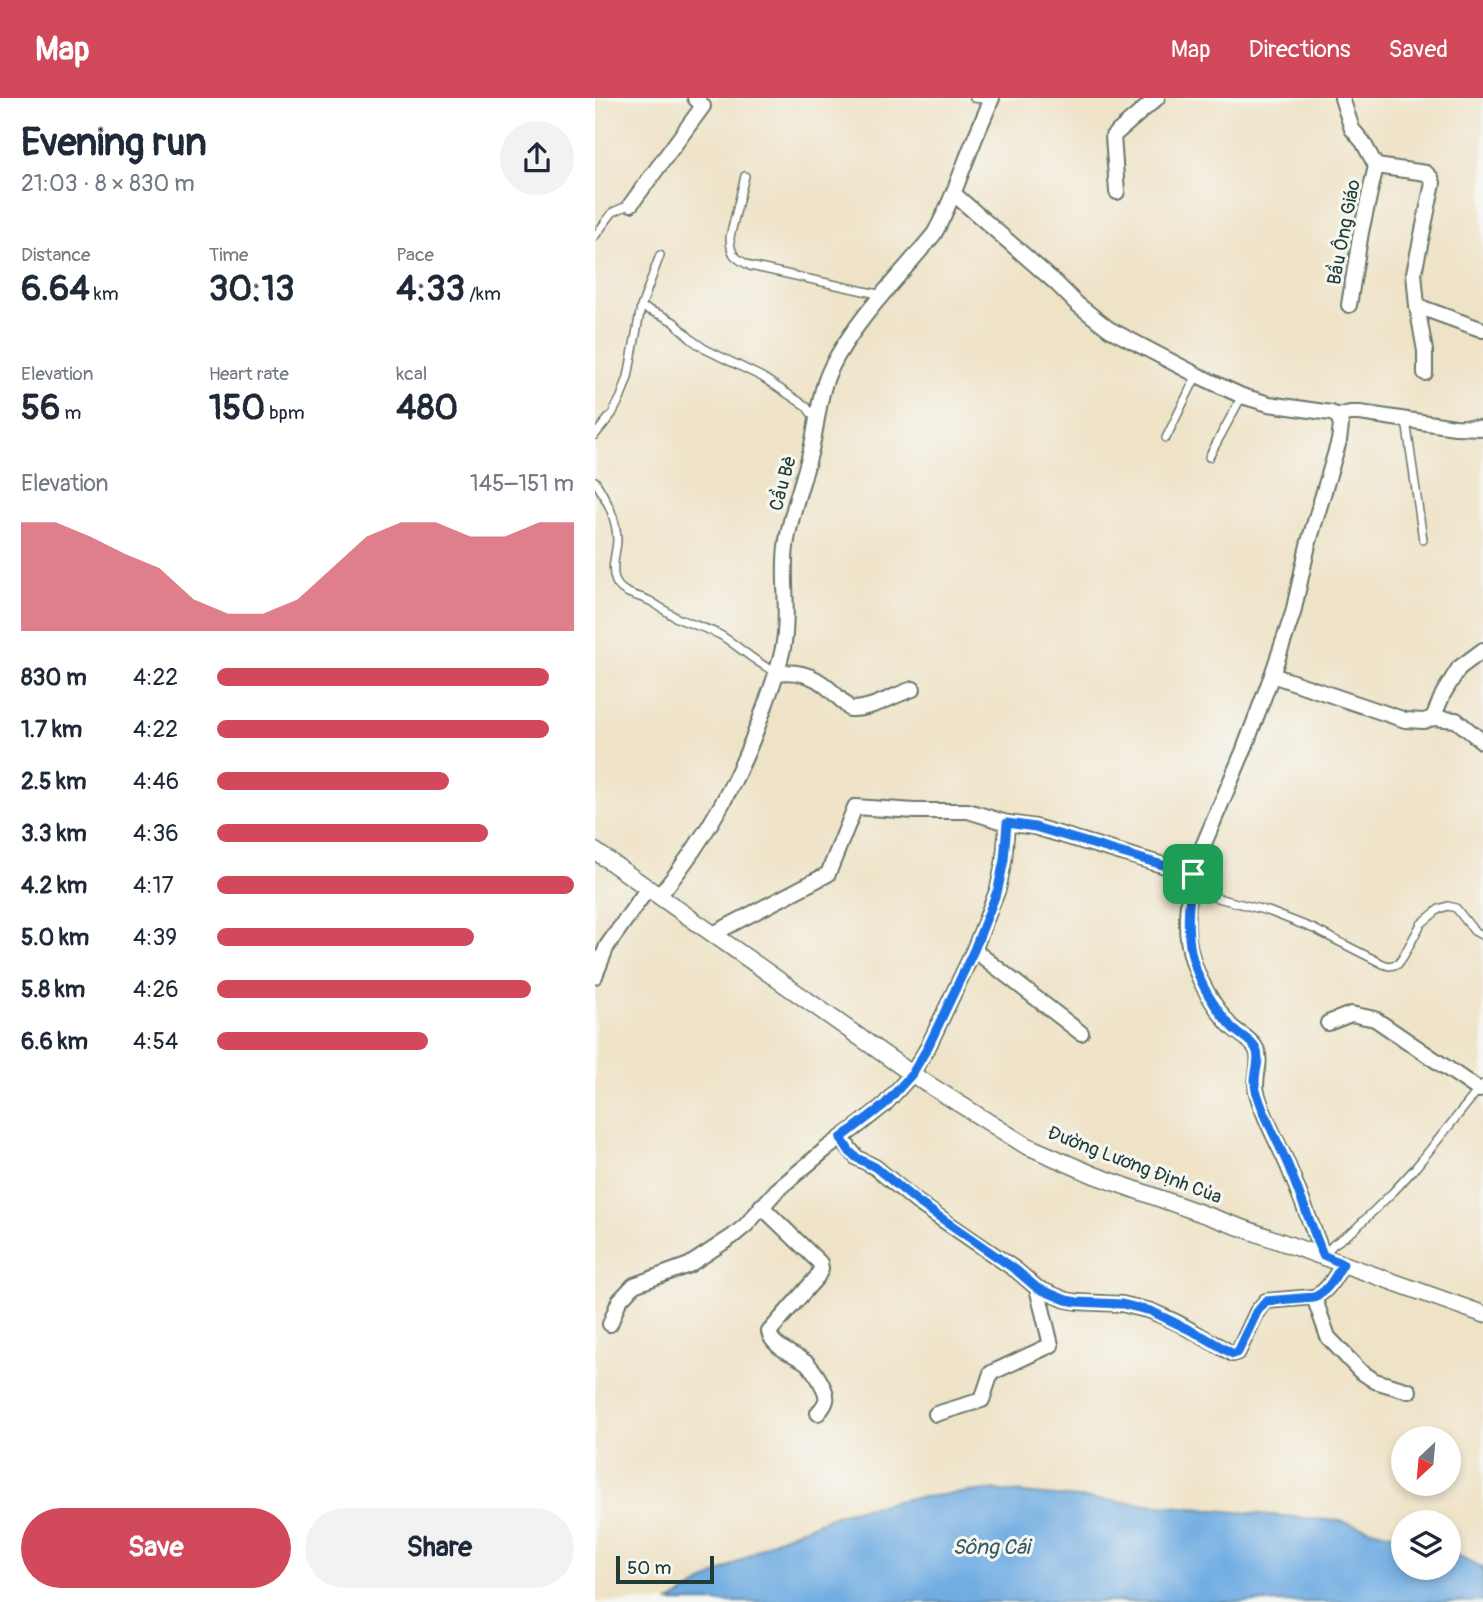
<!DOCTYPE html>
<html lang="en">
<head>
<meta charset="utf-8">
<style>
  :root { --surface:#fff; --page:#f2f2f3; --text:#1f2937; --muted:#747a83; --accent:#d1495b }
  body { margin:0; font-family:Pangolin,sans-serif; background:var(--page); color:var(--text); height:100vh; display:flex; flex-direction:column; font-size:26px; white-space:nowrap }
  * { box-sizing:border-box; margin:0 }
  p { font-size:23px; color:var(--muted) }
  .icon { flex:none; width:38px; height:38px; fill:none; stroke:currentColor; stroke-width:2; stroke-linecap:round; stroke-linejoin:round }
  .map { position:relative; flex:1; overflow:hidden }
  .sheet { display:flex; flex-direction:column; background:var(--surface); width:595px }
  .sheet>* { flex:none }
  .needle { width:46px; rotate:206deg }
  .buttons { position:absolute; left:796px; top:1328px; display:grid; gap:14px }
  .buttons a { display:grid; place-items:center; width:70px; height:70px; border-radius:50%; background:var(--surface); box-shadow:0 4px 10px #0003; font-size:35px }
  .scale { position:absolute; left:21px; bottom:18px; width:98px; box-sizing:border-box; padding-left:7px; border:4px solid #1f3d34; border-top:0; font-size:19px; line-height:24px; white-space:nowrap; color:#1f3d34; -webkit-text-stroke:5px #f6f6f2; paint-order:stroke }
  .pin { position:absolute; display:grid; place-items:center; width:60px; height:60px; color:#fff; margin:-30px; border-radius:14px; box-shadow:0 4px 10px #0006 }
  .round { display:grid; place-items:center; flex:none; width:74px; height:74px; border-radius:37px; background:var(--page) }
  .summary { display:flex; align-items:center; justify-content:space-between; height:119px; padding:0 21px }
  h1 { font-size:38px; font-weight:700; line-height:52px }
  .figures { display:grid; grid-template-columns:repeat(3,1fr); gap:10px; height:119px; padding:7px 21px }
  .figures div { display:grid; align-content:center }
  .figures b { font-size:35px; font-weight:700 }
  .figures small { font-size:19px; font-weight:400 }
  .figures p { font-size:19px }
  .chart { height:196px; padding:14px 21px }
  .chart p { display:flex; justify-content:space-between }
  .chart svg { width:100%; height:126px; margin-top:7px; fill:var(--accent); opacity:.7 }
  .action { display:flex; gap:14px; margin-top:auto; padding:14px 21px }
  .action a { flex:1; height:80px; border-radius:42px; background:var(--accent); color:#fff; font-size:28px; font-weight:700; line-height:80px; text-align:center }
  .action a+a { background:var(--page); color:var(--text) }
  ul { padding:0 21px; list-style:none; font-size:23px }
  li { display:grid; grid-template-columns:112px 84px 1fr; align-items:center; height:52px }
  li i { height:18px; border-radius:9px; background:var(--accent) }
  header { display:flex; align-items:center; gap:42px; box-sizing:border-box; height:98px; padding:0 35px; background:var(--accent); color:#fff }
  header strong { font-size:33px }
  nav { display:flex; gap:38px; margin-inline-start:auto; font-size:24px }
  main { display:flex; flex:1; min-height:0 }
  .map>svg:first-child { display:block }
</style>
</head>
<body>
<header>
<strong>Map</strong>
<nav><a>Map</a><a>Directions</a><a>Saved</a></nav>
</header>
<main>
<section class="sheet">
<div class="summary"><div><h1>Evening run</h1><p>21:03 · 8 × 830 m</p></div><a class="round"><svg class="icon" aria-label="share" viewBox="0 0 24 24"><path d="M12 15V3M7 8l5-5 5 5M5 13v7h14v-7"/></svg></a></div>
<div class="figures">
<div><p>Distance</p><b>6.64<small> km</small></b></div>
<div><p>Time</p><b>30:13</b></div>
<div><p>Pace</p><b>4:33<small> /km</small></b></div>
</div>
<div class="figures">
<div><p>Elevation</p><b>56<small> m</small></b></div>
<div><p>Heart rate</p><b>150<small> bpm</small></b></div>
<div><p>kcal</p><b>480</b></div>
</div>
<div class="chart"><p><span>Elevation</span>145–151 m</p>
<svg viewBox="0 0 160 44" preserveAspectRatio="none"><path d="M0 44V6L10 6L20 11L30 17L40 22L50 33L60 38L70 38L80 33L90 22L100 11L110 6L120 6L130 11L140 11L150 6L160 6V44z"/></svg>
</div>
<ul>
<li><b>830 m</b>4:22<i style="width:93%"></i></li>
<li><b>1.7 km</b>4:22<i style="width:93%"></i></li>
<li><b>2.5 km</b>4:46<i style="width:65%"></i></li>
<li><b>3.3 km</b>4:36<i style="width:76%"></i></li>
<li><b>4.2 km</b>4:17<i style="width:100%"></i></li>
<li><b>5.0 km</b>4:39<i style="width:72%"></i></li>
<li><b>5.8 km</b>4:26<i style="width:88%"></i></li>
<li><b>6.6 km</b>4:54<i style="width:59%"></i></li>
</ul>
<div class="action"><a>Save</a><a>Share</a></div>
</section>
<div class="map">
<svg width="888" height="1504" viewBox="0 0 888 1504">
  <rect width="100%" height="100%" fill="#f6f6f2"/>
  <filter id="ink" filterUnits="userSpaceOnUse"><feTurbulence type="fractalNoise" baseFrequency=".0143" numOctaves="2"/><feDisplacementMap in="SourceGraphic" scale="14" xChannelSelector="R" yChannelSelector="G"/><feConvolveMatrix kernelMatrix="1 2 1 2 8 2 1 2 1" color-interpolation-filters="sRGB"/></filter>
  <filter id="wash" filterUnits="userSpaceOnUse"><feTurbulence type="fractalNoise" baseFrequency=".00686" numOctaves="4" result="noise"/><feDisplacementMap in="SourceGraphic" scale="28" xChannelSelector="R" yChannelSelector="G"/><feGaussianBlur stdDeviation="1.57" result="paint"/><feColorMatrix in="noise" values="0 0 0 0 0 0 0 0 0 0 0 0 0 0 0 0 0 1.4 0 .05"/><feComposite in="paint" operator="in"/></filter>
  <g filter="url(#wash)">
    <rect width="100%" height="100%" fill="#efe3c7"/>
    <path fill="#72ade2" stroke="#48758b" stroke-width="2" d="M393,1392L744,1423L808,1439V1470H854V1453L888,1470V1504H75L178,1443L246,1415L311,1401Z"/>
  </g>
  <g filter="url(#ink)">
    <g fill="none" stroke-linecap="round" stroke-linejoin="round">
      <g stroke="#687767" stroke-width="10">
        <g id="service">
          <path d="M379,0L396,2"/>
          <path d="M150,78L135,139C135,157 140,160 155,168L287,197"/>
          <path d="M0,138L18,114L36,106"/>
          <path d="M46,209L68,218L79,224L97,242L110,251L167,279L211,308L220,321"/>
          <path d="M811,322L828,442"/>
          <path d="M0,337L17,316L26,299L33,279L46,209L65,157"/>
          <path d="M571,340L602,277"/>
          <path d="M614,359L647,298"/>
          <path d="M0,383C12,402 22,421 22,443C21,456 16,469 20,481C24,496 43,497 55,503C64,508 73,515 82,520C97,527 113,530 127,538C146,550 160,565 181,574"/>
          <path d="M595,793L673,813L719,831L788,866L794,868L803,866L808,859L826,826L844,811L853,808L861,810L879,833L888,838"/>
          <path d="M729,1156L739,1146L758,1133L799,1093L821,1069L888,986"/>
        </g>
      </g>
      <g stroke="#687767" stroke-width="18">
        <g id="minor">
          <path d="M747,0L757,31L768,44L781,68L766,134L754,207"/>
          <path d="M781,68L831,75L836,80L838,85L819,175L822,208L830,253V275"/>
          <path d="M522,94L518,38L562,0"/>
          <path d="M359,96L461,185L482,206L514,231L602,277L647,298L674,306L736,315L743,318L746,327L744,343L713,447L698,515L677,577L648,654L605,755C582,822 588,868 632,924C640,935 657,940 662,953C667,966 658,981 662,995C668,1018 681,1041 691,1063C704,1094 716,1126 728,1157"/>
          <path d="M36,106L108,8L100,0"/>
          <path d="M822,208L888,232"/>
          <path d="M743,318L755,315H765L860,329L888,330"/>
          <path d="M181,575C217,570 232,588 255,611C277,612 298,597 318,591"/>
          <path d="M677,577L810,622L829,623L838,620L861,622L888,644"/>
          <path d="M838,620L848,596L864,570L888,552"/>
          <path d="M64,798C113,738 146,679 171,605C178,585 186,565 189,544C194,513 187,481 191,449C195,414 210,381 217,347C223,321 224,294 236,270C259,223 306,177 339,136C356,107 365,76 378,45C384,30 391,15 397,0"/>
          <path d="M118,836L233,776L260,709L320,713H373L412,725L440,729L598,776"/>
          <path d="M379,852L486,935"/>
          <path d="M0,878L12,848L53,790"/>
          <path d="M733,925L756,916L780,921L884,992"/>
          <path d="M246,1040L262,1060L280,1069L322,1104L421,1172L442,1190L471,1202L482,1204L527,1206L556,1213L583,1225L638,1256L643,1254L662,1214L671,1203L719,1199C733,1194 740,1178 748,1166"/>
          <path d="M166,1108L225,1165L226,1171L222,1179L174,1234C178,1251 201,1256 213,1266C218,1272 223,1278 226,1285C234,1299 233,1304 223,1315"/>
          <path d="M719,1199L733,1239L765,1273L780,1283L814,1293"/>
          <path d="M15,1226L24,1203L39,1187L94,1167L138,1138L151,1127L182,1092L231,1051L264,1027L289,1007L317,976L333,949L379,852L403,791L409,762L412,725"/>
          <path d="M341,1316L387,1302L396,1275L456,1247L442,1190"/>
        </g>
      </g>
      <g stroke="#687767" stroke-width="19">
        <path id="tertiary" d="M0,753L317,976L430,1047L499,1077L888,1216"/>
      </g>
      <use href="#service" stroke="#fff" stroke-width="7"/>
      <use href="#minor" stroke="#fff" stroke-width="14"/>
      <use href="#tertiary" stroke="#fff" stroke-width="16"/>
    </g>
  </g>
  <g fill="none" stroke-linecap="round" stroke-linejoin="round" filter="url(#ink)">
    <g stroke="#fff" stroke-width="14">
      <path id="route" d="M412,725L440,729L598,776C587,838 593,877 634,926C641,936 655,940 661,951C666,961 660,972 660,983C660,988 661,994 663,998C671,1024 685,1047 695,1072C706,1100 717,1129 728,1157L748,1166C740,1178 733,1194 719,1199L671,1203L662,1214L643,1254L638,1256L607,1238L556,1213L527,1206L482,1204L471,1202L442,1190L421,1172L323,1104L280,1069L262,1060L255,1054L246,1040L289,1007L317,976L333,949L379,852L403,791L409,762Z"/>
    </g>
    <use href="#route" stroke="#1a73e8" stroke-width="9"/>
  </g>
  <g text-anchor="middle" stroke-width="6" stroke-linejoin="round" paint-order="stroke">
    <g font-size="19" fill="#1f3d34" stroke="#f6f6f2">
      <text transform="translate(748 134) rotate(-79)" y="7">Bầu Ông Giáo</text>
      <text transform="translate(187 385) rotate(-75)" y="7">Cầu Bè</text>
      <text transform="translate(540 1066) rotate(21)" y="7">Đường Lương Định Của</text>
    </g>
    <g font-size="21" font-style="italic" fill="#345960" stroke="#f6f6f2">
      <text x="396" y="1456">Sông Cái</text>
    </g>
  </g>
</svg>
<div class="buttons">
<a><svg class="needle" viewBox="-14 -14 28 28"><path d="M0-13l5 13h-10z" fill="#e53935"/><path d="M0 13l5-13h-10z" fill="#747a83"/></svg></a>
<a><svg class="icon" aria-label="layers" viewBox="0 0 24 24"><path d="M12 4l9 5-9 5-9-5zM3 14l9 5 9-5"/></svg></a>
</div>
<div class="scale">50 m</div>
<div class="pin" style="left:598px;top:776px;background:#1e9e55"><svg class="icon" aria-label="arrive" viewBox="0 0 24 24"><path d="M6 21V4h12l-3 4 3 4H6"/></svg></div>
</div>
</main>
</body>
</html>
